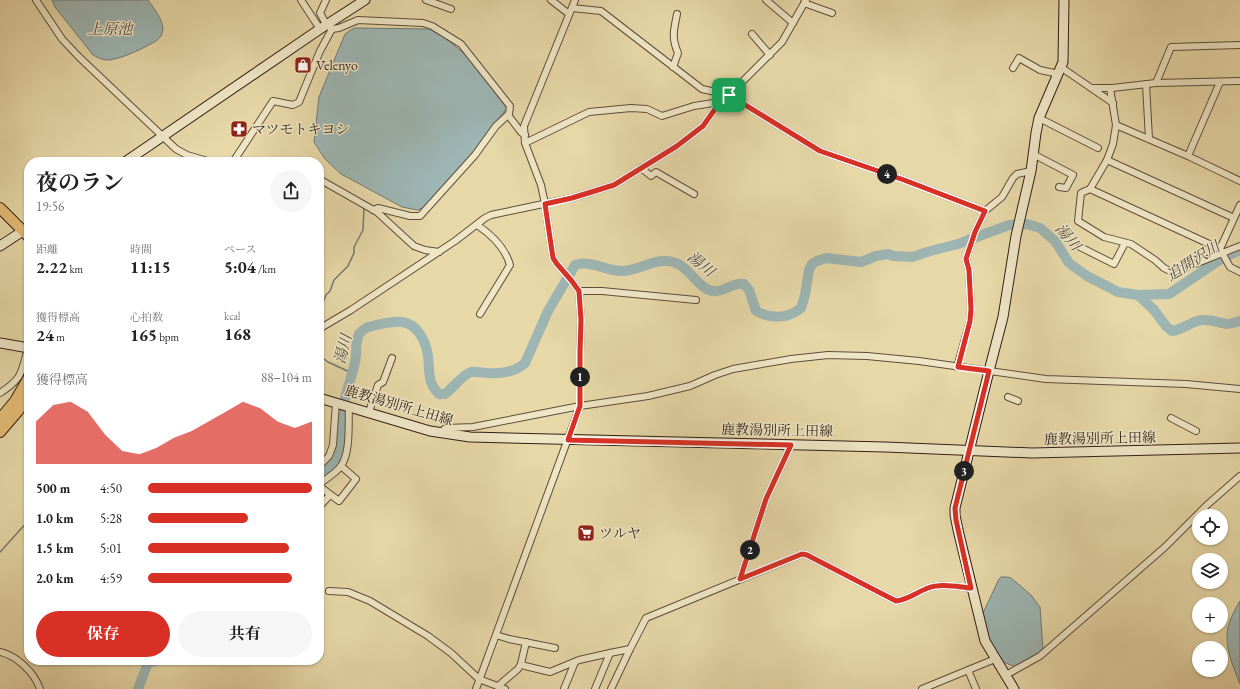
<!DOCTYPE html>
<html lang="ja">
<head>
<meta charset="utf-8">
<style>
  :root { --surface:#fff; --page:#f6f6f6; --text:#222; --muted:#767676; --accent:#d93025 }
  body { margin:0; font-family:"EB Garamond","Noto Serif JP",serif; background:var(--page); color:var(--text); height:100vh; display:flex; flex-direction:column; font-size:15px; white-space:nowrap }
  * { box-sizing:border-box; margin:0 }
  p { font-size:13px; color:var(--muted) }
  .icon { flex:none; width:22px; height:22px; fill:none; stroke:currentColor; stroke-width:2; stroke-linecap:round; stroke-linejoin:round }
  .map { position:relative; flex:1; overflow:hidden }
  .panel { position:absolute; left:24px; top:157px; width:300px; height:508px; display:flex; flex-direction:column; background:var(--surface); border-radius:16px; box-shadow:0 1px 3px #0004 }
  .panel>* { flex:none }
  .buttons { position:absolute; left:1192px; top:509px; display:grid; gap:8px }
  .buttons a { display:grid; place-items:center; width:36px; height:36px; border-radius:50%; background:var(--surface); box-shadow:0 1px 3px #0004; font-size:20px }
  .pin { position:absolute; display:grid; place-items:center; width:34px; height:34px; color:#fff; margin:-17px; border-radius:8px; box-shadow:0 2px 6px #0006 }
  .km { position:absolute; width:20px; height:20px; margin:-10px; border-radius:50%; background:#222; color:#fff; font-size:11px; line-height:20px; text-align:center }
  .round { display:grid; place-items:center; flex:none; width:42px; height:42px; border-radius:21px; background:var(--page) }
  .headline { display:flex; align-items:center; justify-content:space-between; height:68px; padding:0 12px }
  h1 { font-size:22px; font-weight:700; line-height:30px }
  .stats { display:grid; grid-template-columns:repeat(3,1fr); gap:6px; height:68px; padding:4px 12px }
  .stats div { display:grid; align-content:center }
  .stats b { font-size:17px; font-weight:700 }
  .stats small { font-size:11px; font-weight:400 }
  .stats p { font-size:11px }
  .chart { height:112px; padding:8px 12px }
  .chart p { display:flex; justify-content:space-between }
  .chart svg { width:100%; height:72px; margin-top:4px; fill:var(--accent); opacity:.7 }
  .action { display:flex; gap:8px; margin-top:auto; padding:8px 12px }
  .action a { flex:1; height:46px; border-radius:24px; background:var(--accent); color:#fff; font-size:16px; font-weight:700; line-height:46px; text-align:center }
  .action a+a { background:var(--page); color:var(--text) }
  ul { padding:0 12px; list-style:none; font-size:13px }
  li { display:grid; grid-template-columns:64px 48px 1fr; align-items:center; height:30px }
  li i { height:10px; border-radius:5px; background:var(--accent) }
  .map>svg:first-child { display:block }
</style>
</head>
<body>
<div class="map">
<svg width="1240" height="689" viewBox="0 0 1240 689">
  <rect width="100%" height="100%" fill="#e7d8a8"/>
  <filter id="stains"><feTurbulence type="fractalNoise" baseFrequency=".005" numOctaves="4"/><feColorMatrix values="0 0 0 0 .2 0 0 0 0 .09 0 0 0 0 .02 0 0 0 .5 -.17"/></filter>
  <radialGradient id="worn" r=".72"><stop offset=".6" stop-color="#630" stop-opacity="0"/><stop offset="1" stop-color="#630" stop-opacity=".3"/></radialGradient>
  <g fill="#9db6b4" stroke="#717a74">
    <path d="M52,0H148C156,12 172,29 156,41C144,48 118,61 105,60C100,59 97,57 93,55L55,7Z"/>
    <path d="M354,28L430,29L443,36L468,57L507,108L450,182L423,208L417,210L402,207L341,174L325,159L314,142L319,97L345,34Z"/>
    <path d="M1001,577H1007L1011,578L1031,595L1040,607L1043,649L1040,652L1018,665L1013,666L999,660L991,645L985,629L983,613L999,579Z"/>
    <path d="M1240,601V684C1234,669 1227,653 1227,636C1227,624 1234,611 1240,601Z"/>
  </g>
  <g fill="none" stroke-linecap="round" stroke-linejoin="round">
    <g stroke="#717a74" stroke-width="1.5">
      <path d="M319,312L326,295L330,291L334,280L348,266L354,253V247L363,230L364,208"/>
      <path d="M319,355L328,362L352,373"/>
      <path d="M0,552L29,520"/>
    </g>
    <g stroke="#9db6b4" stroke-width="10">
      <path d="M1138,295L1154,310L1166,326L1172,331C1183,330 1191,321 1202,320C1211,319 1219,323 1227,324C1231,324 1236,322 1240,321"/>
      <path d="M319,475C349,457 338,434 343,407C346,391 352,377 355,362C357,354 355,345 358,337C359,332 364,329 368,327C376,325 395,321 402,322C418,324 426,342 428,356C430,371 427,383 439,394H445C453,388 462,375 471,372C476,371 482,373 487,373C500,374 514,373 525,363L548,311L575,265C590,260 605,270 620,271C639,272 657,255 676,263C690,268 699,289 712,291C724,293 732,282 744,284L749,290L756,311C770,319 788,319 801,308L805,295L809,270L812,264L817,261L826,258L861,262L876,256L888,254L893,256L912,257L930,251L958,244L1009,225L1027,224L1040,228L1055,241L1069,263L1087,276L1118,292L1138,295L1169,294L1221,259L1240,250"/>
      <path d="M138,689L148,663L159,660"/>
    </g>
    <g stroke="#5d4d3a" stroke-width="8">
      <g id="street">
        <path d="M36,0L62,39L79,57L176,149L187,155L211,162"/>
        <path d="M301,0L320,29"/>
        <path d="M426,0L451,9"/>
        <path d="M551,0L569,14"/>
        <path d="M766,0L793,23"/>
        <path d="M804,3L832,13"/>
        <path d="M572,8L601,11L702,89L729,95L820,151L904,180L985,211"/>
        <path d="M332,29L339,28L358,20L423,23L432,26L461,44L510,106L509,114L496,126L475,155L420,216H410L378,208L373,210"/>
        <path d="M752,34L770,55"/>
        <path d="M673,67L678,53C671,37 674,30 677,14"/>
        <path d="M1013,68L1019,58L1040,70L1059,74"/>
        <path d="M1062,68L1113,103"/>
        <path d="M1156,83L1171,47L1240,45"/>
        <path d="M1146,84L1149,139"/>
        <path d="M1092,88H1112L1156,83L1240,81"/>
        <path d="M1110,88L1116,125L1113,144L1107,160L1090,189L1081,193L1078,221L1104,237L1131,244L1155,260L1164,268L1172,272L1180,270L1240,246"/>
        <path d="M508,115L521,132L525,135"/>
        <path d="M1039,118L1098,148"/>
        <path d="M1116,125L1188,156L1240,181"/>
        <path d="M525,143L589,112L631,108L647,109L662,116L694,106L720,102"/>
        <path d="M1033,154L1073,175L1066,188L1059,187"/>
        <path d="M1188,156L1220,82"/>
        <path d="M1107,160L1234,218"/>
        <path d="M233,162L273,101L293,105L299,102L320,51L332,29L326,24L320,13L326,0"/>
        <path d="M641,168L651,176L656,172L694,194"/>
        <path d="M319,179L377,212L414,246L425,250L439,252"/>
        <path d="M1090,189L1220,249"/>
        <path d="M1240,205L1220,249L1230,267L1240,272"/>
        <path d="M477,225C492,235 505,247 510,265L480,314"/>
        <path d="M1080,247L1114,264L1125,243"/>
        <path d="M579,291H602L696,300"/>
        <path d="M319,329L351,310L455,241L485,218L491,215L572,198L614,185L677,146L703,126L720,102L729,95L782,42L806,0"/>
        <path d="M957,367L970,321L971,309L969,270L966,259L975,232L985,211L1002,197L1013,178L1017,174L1031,171"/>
        <path d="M0,393C23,378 21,373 28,348"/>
        <path d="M1008,397L1018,401"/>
        <path d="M369,412L378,385L383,382L392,358"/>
        <path d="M1171,418L1196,431"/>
        <path d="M443,434L444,429L447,428L473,427L580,406L648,396L690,386L715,375L733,369L791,359L828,355L867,356L919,361L1046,379L1186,384L1240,389"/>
        <path d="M319,466L329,456L333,445L336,402"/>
        <path d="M319,484C326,479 336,473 341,466C351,452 348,423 349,406"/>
        <path d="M319,486L339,501L356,479L341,466"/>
        <path d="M319,507L330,495"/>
        <path d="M740,579L766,499L791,445"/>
        <path d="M329,591L348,592L370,601L428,636L451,653L479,679L505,689"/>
        <path d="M496,635L509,639L555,648"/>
        <path d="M0,652C17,656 34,672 40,689"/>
        <path d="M521,664L526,642"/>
        <path d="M968,670L976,689"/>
        <path d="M1006,675L1040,656L1165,547L1207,505L1240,476"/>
        <path d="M498,686L518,669L521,664L525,666L550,672L579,660L610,653L630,649"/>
        <path d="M476,689L580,406V352L581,320L579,291L571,280L557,264L553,258L545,204L541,185L525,143L524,126L575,0"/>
        <path d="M564,689L575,662"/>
        <path d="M595,689L610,653"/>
        <path d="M611,689L630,649L646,618L802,554L807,555L896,601C908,600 917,592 928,588C941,583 958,587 971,588"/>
        <path d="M922,689L995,659"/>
      </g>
    </g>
    <g stroke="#2f1f15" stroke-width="11">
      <g id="secondary">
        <path d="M125,162L320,29L365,0"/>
        <path d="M0,246L29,227"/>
        <path d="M0,343L29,348"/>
        <path d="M319,398L430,431L470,437L885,447L1032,453L1240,448"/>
        <path d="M1014,689L985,641L958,530L955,515V508L989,371L1003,317L1016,236L1031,171L1036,133L1039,118L1063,62L1064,0"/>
      </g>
    </g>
    <g stroke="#2f1f15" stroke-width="12">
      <g id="primary">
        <path d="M0,208L29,237"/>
        <path d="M0,419L15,401L29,377"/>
        <path d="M0,432L18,411L29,394"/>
      </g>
    </g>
    <use href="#street" stroke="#efe6c6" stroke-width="6"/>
    <use href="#secondary" stroke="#efe6c6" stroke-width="9"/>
    <use href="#primary" stroke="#e4bc74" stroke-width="10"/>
  </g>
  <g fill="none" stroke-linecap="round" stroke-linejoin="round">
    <g stroke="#fff" stroke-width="8">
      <path id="route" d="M729,95L820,151L904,180L985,211L975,232L966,259L969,270L971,309L970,321L958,367L989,371L955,508L956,520L971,588C958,587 941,583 928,588C917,592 908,600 896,601L807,555L802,554L740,579L766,499L791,445L568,440L580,406V352L581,320L579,291L571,280L557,264L553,258L545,204L572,198L614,185L677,146L703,126L720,102Z"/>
    </g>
    <use href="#route" stroke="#d93025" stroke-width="5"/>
  </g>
  <defs>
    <g id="shop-square" transform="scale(0.9)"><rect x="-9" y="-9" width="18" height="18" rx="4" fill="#8f2418" stroke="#efe6c6"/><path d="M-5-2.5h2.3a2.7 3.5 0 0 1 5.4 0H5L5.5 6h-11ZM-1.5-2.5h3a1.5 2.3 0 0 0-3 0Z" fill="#fff"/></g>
    <g id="pharmacy-square" transform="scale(0.9)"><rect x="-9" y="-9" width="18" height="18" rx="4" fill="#8f2418" stroke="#efe6c6"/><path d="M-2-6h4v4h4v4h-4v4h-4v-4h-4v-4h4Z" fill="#fff"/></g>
    <g id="supermarket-square" transform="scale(0.9)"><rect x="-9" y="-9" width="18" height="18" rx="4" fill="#8f2418" stroke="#efe6c6"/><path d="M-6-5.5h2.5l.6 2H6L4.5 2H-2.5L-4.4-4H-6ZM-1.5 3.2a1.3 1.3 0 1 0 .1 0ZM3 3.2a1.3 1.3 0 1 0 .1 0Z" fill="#fff"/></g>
  </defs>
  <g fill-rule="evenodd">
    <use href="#shop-square" x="303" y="65"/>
    <use href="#pharmacy-square" x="239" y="129"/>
    <use href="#supermarket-square" x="586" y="533"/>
  </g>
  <g text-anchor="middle" stroke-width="3" stroke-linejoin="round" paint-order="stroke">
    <g font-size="14" fill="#2f1f15" stroke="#efe6c6" text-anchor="start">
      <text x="316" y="70">Velenyo</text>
      <text x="252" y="134">マツモトキヨシ</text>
      <text x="599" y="538">ツルヤ</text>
    </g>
    <g font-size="14" fill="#2f1f15" stroke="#efe6c6">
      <text transform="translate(399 405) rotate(16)" y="5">鹿教湯別所上田線</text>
      <text transform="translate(777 430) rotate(1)" y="5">鹿教湯別所上田線</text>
      <text transform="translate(1100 438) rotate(-1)" y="5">鹿教湯別所上田線</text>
    </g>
    <g font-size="15" font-style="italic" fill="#504c45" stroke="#efe6c6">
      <text x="110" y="34">上原池</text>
      <text transform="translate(1068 237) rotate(50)" y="5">湯川</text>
      <text transform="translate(1193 261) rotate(-32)" y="5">追開沢川</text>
      <text transform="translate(701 264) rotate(39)" y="5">湯川</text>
      <text transform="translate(343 349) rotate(-76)" y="5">湯川</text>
    </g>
  </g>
  <rect width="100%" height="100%" filter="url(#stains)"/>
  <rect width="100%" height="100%" fill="url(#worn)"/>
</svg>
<div class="buttons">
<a><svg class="icon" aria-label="locate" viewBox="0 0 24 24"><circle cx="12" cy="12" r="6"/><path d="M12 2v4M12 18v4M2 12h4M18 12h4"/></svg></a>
<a><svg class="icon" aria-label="layers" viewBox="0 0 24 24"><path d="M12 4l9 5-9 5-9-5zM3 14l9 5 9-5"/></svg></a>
<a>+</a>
<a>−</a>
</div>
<div class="pin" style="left:729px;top:95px;background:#1e9e55"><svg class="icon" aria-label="arrive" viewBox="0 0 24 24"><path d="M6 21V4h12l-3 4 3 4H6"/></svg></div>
<b class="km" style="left:580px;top:377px">1</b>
<b class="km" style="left:750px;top:550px">2</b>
<b class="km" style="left:964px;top:471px">3</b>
<b class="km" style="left:887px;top:174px">4</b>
<section class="panel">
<div class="headline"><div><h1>夜のラン</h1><p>19:56</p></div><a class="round"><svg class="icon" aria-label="share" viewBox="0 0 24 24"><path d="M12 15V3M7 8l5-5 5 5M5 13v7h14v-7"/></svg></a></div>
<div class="stats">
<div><p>距離</p><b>2.22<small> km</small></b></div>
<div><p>時間</p><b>11:15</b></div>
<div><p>ペース</p><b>5:04<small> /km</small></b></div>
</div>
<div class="stats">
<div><p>獲得標高</p><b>24<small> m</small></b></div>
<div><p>心拍数</p><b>165<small> bpm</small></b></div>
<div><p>kcal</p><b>168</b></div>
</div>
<div class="chart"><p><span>獲得標高</span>88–104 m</p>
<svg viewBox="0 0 160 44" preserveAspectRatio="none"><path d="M0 44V18L10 8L20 6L30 12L40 26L50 36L60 38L70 34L80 28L90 24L100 18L110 12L120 6L130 10L140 18L150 22L160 18V44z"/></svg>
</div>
<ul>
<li><b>500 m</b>4:50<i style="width:100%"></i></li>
<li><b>1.0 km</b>5:28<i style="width:61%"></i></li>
<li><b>1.5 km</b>5:01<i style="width:86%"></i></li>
<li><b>2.0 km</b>4:59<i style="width:88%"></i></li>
</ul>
<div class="action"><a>保存</a><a>共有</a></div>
</section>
</div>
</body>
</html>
